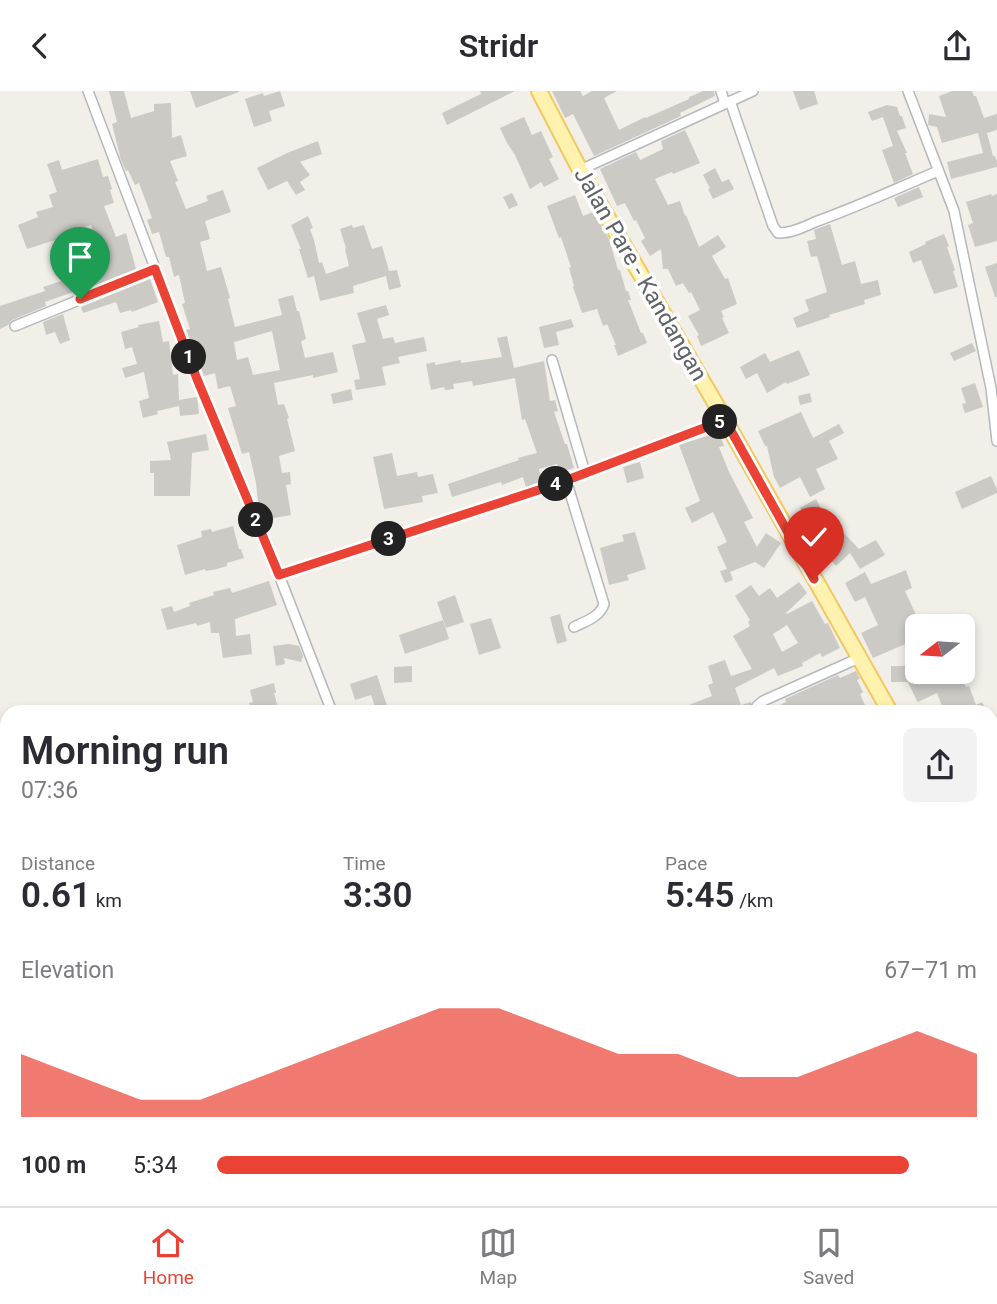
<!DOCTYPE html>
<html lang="en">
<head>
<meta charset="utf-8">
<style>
  :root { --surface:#fff; --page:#f2f2f3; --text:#2b2b33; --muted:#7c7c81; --line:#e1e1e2; --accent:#ea4335 }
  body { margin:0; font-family:Roboto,sans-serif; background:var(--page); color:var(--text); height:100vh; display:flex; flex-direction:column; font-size:26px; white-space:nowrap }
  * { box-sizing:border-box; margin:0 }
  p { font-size:23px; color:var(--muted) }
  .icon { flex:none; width:38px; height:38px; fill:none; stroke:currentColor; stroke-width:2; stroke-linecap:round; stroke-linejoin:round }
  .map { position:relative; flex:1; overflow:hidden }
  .details { position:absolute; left:0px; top:614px; width:998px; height:502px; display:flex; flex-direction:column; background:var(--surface); border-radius:21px 21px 0 0; box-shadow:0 4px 10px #0003 }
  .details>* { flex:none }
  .needle { width:46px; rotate:253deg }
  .controls { position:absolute; left:905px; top:523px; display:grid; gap:14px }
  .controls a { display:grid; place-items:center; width:70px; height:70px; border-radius:10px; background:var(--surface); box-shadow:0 4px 10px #0003; font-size:35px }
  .pin { position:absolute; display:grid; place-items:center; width:60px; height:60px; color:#fff; margin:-72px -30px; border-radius:50% 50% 50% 0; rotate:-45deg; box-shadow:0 0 7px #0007 }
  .pin .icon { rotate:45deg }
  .km { position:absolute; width:35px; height:35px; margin:-18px; border-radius:50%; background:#222; color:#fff; font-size:19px; line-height:35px; text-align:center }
  .round { display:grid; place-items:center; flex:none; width:74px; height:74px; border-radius:10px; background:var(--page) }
  .summary { display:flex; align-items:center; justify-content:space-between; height:119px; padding:0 21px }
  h1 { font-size:38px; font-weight:600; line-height:52px }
  .metrics { display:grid; grid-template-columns:repeat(3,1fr); gap:10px; height:119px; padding:7px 21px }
  .metrics div { display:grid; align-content:center }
  .metrics b { font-size:35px; font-weight:600 }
  .metrics small { font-size:19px; font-weight:400 }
  .metrics p { font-size:19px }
  .chart { height:196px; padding:14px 21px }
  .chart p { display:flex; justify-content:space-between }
  .chart svg { width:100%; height:126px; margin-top:7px; fill:var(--accent); opacity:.7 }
  ul { padding:0 21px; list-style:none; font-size:23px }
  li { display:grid; grid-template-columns:112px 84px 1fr; align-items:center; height:52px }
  li i { height:18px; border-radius:9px; background:var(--accent) }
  header { display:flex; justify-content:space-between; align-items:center; height:91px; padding:0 21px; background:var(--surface); font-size:32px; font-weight:600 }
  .menu { display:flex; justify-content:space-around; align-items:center; height:98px; border-top:2px solid var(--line); background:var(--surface); font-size:19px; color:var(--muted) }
  .menu a { display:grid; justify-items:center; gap:4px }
  .menu .selected { color:var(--accent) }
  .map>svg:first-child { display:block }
</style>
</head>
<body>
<header><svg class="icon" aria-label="back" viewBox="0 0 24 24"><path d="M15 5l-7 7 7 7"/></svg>Stridr<svg class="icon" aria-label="share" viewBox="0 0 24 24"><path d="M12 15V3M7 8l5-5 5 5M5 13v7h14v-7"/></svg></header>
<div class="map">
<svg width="997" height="1115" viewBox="0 0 997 1115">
  <rect width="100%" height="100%" fill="#f1efe8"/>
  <g fill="#cccac5" fill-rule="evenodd">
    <path d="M109,0H124L131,27L154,20V13L171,12L172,47L181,44L187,65L170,70L178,90L175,91L186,118L208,110L206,105L223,99L231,121L205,130L210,148L200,151L207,180L221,176L230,207L228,208L235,236L282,224L278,208L293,204L297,220H299L306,248L301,250L305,267L333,261L338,281L313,287V284L274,292L278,314L284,313L289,327L287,328L295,360L279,365L282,382L290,381L291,393L286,394L291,424L263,429L258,410L256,392L249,361L242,363L228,317L236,315L230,295L218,298L215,282L204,285L186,239L190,238L182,213L185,212L179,184L174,186L169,166H166L159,141L152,143L147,129L152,127L139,92L135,94L128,79L126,80L121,69L112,33L117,31ZM272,240L280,279L253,284L248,266L237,269L234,251Z"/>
    <path d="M190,0H239V1L196,17Z"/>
    <path d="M280,0L285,15L269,20L272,30L254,36L245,8L263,2L264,5Z"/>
    <path d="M480,0H515L447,34L442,22L481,3Z"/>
    <path d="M552,0H580L583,5L592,0H617L604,7L619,39L645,26L646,27L689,8V6L703,0H714L715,5L680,22L681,25L594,65L573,23L565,27Z"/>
    <path d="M793,0H814L818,13L800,19Z"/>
    <path d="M952,0H972L974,5H976L984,27L997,23V39L987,42L993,65H995L997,71V76L951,88L947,71L983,62L978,42L942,52L937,36L928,34L929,23L946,26L939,5Z"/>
    <path d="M887,14L897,16L900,25H902L906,37L897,40L907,62H905L913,83L894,92L882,59L893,55L883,26L872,30L868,21Z"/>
    <path d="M524,26L532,44L541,40L553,66L549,68L559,88L544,96L541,91L530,98L515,64L507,52L500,37Z"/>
    <path d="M685,39L700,72L673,83L672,81L655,88L668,114L680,110L685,125L686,124L699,156L718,144L726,156L712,165L725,188L728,187L737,213L721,220L724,226L722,227L729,242L701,255L697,245L699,244L688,225L700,219L691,201L689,202L683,192L676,195L668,178H663L661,158L650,165L641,150L645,147L636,129L634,130L625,112L617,115L600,78L636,61L640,69L663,58L661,50Z"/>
    <path d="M318,50L322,63L300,71L310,84L300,91L305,99L296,104L287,90L268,99L257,77L287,62Z"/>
    <path d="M98,68L103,86L108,85L112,98L110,99L114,112L104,115L116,146L126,142L136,178L74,203L73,201L45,211L46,215L12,229L8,234L0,238V215L45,200L43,196L64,189L65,190L105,175L91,134L73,139L74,143L27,158L18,134L38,126L36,121L53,116L49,104L57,101L47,73L59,69L62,79Z"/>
    <path d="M715,77L722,91L729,88L734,98L713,108L708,98L710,97L703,84Z"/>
    <path d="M919,96L923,106L898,116L894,107Z"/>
    <path d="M512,102L518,114L509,118L503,106Z"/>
    <path d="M991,103L992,105L997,103V150L975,156L968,134L973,132L966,111Z"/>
    <path d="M575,104L583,125L593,121L609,148L618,179H620L626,200H628L631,209H628L641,242H643L647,252L618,265L614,254H616L607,233L603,235L597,218L582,222L573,196L574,195L569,177L571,176L561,146L559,147L547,115Z"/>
    <path d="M308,125L313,137L310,138L314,149L319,172L322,171L326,183L349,175L345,158L346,157L340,138L352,134L353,137L364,134L372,158L382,155L389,180L397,179L401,196L389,199L386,185L353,195L354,202L320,210L314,185L308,187L299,158H301L291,134Z"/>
    <path d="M830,133L842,174L855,170L861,193L878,189L881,204L864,209L865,213L829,224L830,226L797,237L793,227L809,220L805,209L827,201L817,165L811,166L807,150L816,148L814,139Z"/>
    <path d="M944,143L949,155L947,156L955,179L953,180L958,196L934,203L921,169L913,172L909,161L926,153L925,151Z"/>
    <path d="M997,172V206H995L985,176Z"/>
    <path d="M150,188L158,211L132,221L131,219L120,222L116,211L83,222L81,216Z"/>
    <path d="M386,214L389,224L377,228L383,248L393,246L395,252L424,246L427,260L398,266L400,272L382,276L386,294L356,299L354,289L360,288L352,254L366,251L357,222Z"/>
    <path d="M63,223L70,249L60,253L55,241L46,244L43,231Z"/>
    <path d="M571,228L574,236L556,241L559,254L544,257L539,236Z"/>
    <path d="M159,230L163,251L169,250L173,284L178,283L179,309L197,306L199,323L180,325L179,315L157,320L158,323L143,327L139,310L149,307L144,281L125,287L122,277L137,273L132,256L125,258L121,241L139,236L138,234Z"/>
    <path d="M507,245L514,277L544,270L550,310L555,309L558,320L554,321L565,353H567L574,377L560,381L557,373L539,378L542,390L526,396L523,386L502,394L501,391L452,406L448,393L519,369L518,367L537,362L525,328L522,329L515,287L473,295L472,290L453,293L454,298L445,299L444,296L431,299L426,273L435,271V274L461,269V272L502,266L497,247Z"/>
    <path d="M972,252L976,260L954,270L950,262Z"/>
    <path d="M799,259L810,284L787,293L786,291L767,302L757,282L746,288L740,276L765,262L770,271Z"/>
    <path d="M975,292L983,316L965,322L962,313L966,312L961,297Z"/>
    <path d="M351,298L353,309L333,313L331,303Z"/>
    <path d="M810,302L812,311L800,314L798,305Z"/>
    <path d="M801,321L813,347L839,333L844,342L829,350L838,368L816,378L825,398L810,406L800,386L780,397L774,386L767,355H765L758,340Z"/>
    <path d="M719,341L724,355L719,356L729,381L753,427L744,431L757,456L766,442L781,452L764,477L755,471L730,481L733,489L725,492L720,480L727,478L717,456L727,451L713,421L692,432L685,417L700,410L679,354Z"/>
    <path d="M206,343L209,359L192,362L190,405H154V382H150V370L171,369L167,351Z"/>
    <path d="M392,362L397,385L417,381L418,386L433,383L438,402L422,405L423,411L384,418L373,366Z"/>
    <path d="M640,371L644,387L627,392L623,376Z"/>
    <path d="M991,385L997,398V402L962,418L955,401Z"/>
    <path d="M816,408L821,418L806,427L800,417Z"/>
    <path d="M233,435L239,458H241L244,467L227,472V475L217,478L206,480L205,478L185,484L177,454L202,446L201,440L211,438L212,441Z"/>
    <path d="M842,440L859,458L876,449L885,464L860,478L850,462L836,475L826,464L843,449L839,442Z"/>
    <path d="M635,441L646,478L627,484L629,489L609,494L600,457L624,450L622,444Z"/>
    <path d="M906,479L912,497L905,500L917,526L915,527L917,531V568L910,551L873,567L861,542L878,534L865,506L855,511L845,492L865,481L871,493Z"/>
    <path d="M269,490L277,514L235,528L236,545L250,543L252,563L223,567L219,542H211L210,531L197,535L196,532L167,539L161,518L172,515L174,521L190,515L189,512L214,504L213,501L230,497L232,502Z"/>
    <path d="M799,491L807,502L786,522L787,523L812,510L825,533L828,532L840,557L822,566L820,562L802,572L803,575L778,585L774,577L735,597L741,614L751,611L752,621H671L712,605L708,594L713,592L708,575L725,569L731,585L752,578L733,545L750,535L748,531L750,529L735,505L751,494L759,505L770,497L777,507ZM787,534L798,552L782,561L773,543Z"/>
    <path d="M455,504L464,531L446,537L437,511Z"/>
    <path d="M560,523L567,550L557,553L550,526Z"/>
    <path d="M491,527L501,557L479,564L470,533Z"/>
    <path d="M443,529L449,548L405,563L399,544Z"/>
    <path d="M289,553L299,555L303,565L301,571L284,567L285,573L276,575L273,555Z"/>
    <path d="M412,575V591L394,592V576Z"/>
    <path d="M891,575H917L918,594L947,581H959L966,596L969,595L976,614L982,611L987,621H958L959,620L957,615L944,620L937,602L918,611V612L908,591H891Z"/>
    <path d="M856,580L860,588L857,589L863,601L860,603L868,621H766L786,611L785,608L838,584L840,587Z"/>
    <path d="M377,584L389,621H377L371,604L355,609L350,593Z"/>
    <path d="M274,592L276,602H274L279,621H252L249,612L253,611L250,599Z"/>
  </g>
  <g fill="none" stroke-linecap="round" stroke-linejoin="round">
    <g stroke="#b5b8bc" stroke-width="8">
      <g id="service">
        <path d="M822,1110L823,1115"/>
        <path d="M899,1110V1115"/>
      </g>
    </g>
    <g stroke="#b5b8bc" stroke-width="12">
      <g id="minor">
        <path d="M88,0L197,288L279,484L332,621"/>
        <path d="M721,0L725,13"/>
        <path d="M908,0L954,120L991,297L997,350"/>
        <path d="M730,10L773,135L778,142C791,142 804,136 815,131C857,116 898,97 938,80"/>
        <path d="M580,79L753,0"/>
        <path d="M15,235L155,178"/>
        <path d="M552,269L585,382"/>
        <path d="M566,389L604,513C600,526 586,530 574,536"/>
        <path d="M279,484L554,394L725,329"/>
        <path d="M759,621L757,615L763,610L859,567"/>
        <path d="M990,748L997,745"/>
      </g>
    </g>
    <g stroke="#b5b8bc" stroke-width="16">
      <g id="tertiary">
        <path d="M990,939L997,938"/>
        <path d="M0,994L7,991"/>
      </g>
    </g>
    <g stroke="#f2c960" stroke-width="18">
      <g id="primary">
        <path d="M539,0L580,79L725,329L890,621"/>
        <path d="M990,792L997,801"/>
      </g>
    </g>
    <use href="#service" stroke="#fff" stroke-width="4.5"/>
    <use href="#minor" stroke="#fff" stroke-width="9"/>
    <use href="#tertiary" stroke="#fff" stroke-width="12"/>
    <use href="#primary" stroke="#fff2af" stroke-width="14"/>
  </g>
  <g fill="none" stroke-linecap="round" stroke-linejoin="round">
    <g stroke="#fff" stroke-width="14">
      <path id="route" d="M80,208L155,178L197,288L279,484L554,394L725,329L814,488"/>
    </g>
    <use href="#route" stroke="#ea4335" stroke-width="9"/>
  </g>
  <g text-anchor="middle" stroke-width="7" stroke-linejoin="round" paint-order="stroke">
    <g font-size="23" fill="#5f6368" stroke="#fff">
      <text transform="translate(641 183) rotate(60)" y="8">Jalan Pare - Kandangan</text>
    </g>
  </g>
</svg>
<div class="controls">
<a><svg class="needle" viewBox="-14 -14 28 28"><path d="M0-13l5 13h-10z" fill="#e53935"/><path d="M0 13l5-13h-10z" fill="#7c7c81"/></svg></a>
</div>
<div class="pin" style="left:80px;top:208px;background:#1e9e55"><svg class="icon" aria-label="arrive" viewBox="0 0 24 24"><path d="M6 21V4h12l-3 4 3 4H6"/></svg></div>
<div class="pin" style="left:814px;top:488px;background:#d93025"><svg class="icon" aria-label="check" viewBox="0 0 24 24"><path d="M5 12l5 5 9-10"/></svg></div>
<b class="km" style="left:189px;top:266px">1</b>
<b class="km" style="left:256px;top:429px">2</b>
<b class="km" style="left:389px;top:448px">3</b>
<b class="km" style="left:556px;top:393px">4</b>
<b class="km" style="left:720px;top:331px">5</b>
<section class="details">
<div class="summary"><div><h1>Morning run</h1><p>07:36</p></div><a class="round"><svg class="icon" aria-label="share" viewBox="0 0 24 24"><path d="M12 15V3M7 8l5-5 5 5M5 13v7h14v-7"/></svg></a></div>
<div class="metrics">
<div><p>Distance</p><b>0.61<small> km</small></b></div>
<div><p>Time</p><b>3:30</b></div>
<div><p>Pace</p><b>5:45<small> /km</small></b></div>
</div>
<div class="chart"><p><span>Elevation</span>67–71 m</p>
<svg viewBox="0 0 160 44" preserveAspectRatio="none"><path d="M0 44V22L10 30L20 38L30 38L40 30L50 22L60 14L70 6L80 6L90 14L100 22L110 22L120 30L130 30L140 22L150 14L160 22V44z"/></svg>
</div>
<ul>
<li><b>100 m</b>5:34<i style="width:91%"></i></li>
</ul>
</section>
</div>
<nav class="menu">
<a class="selected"><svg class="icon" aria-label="home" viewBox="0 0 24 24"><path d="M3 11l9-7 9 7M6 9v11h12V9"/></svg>Home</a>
<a><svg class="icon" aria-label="map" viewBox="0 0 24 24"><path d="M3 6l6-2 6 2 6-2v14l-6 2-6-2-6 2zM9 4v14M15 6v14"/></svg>Map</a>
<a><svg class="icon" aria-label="saved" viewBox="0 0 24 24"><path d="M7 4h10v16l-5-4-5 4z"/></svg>Saved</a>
</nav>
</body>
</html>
